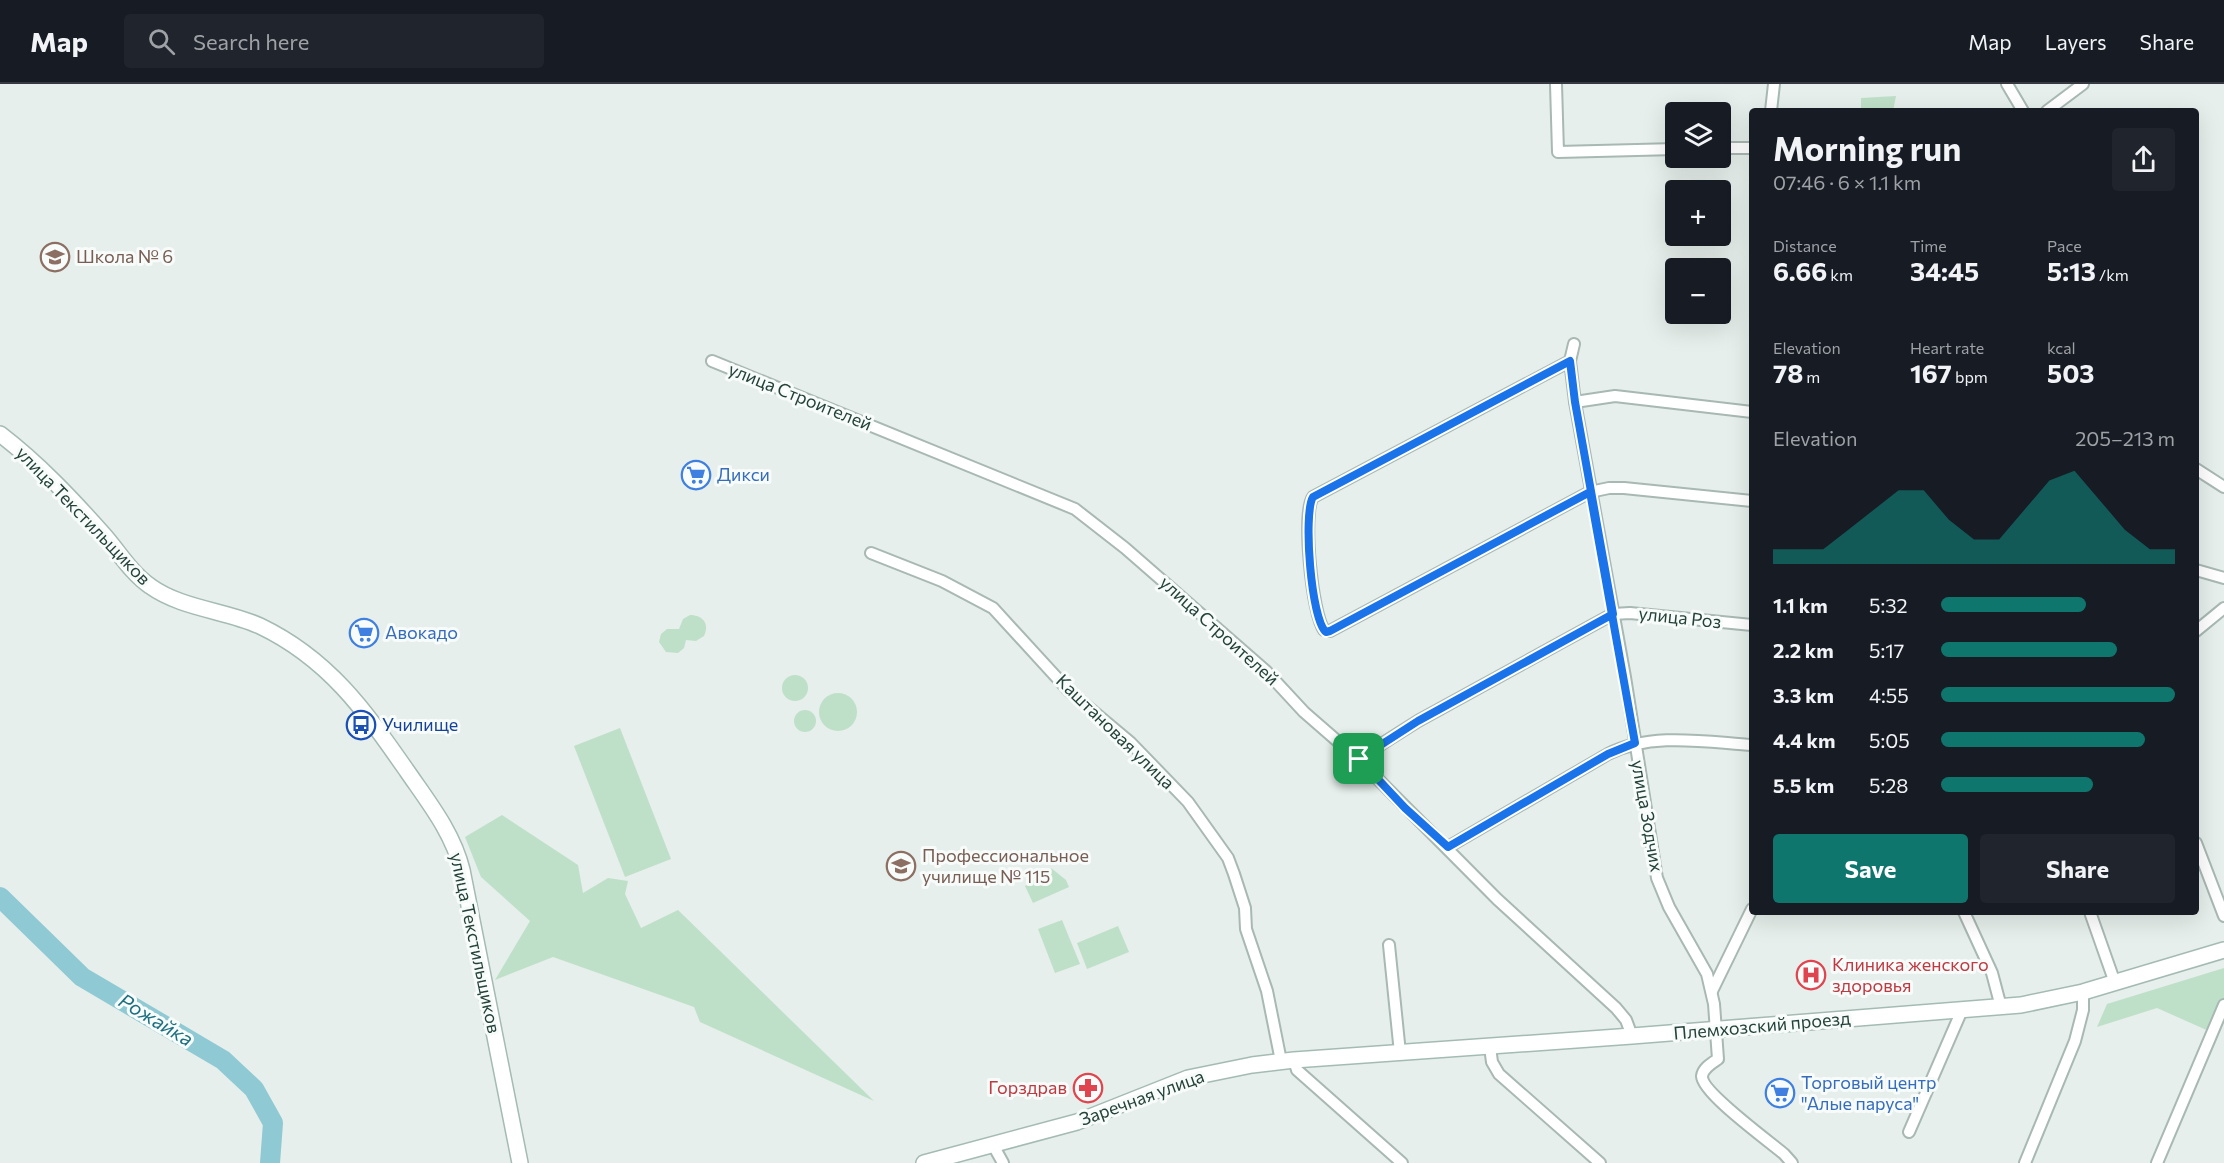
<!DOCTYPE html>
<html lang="en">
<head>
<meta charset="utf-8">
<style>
  :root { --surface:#171b24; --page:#20242c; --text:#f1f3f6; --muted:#9ea1a6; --line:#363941; --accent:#0f766e }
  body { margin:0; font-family:Commissioner,sans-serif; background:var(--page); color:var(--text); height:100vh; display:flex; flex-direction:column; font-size:22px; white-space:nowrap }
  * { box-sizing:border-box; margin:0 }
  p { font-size:20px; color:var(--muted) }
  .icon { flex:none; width:33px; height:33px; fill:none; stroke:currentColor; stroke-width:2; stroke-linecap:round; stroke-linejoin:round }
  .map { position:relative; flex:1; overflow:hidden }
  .drawer { position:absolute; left:1749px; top:24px; width:450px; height:807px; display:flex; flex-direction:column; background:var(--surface); border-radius:6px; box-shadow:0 6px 24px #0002 }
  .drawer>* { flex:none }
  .controls { position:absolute; left:1665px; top:18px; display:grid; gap:12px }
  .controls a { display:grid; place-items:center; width:66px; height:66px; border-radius:6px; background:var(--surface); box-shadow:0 6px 24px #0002; font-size:30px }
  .pin { position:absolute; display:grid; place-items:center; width:51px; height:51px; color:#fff; margin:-26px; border-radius:12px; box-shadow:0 3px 9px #0006 }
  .round { display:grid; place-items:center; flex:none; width:63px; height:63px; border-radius:6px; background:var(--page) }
  .headline { display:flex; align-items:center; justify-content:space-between; height:102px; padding:0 24px }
  h1 { font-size:33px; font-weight:700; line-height:45px }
  .metrics { display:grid; grid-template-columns:repeat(3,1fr); gap:9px; height:102px; padding:6px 24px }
  .metrics div { display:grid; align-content:center }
  .metrics b { font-size:26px; font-weight:700 }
  .metrics small { font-size:16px; font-weight:400 }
  .metrics p { font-size:16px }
  .chart { height:168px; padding:12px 24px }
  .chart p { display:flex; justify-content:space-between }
  .chart svg { width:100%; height:108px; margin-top:6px; fill:var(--accent); opacity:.7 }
  .cta { display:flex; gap:12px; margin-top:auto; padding:12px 24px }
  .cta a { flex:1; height:69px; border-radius:6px; background:var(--accent); color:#fff; font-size:24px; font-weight:700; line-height:69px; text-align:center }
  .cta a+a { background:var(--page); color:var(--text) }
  ul { padding:0 24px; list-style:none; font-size:20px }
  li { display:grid; grid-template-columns:96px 72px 1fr; align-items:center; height:45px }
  li i { height:15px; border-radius:8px; background:var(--accent) }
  header { display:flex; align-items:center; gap:36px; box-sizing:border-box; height:84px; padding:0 30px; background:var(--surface); border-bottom:2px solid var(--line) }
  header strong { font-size:28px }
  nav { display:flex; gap:33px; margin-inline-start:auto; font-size:21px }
  .search { width:420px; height:54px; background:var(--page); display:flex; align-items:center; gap:15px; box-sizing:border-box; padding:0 21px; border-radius:6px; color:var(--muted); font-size:22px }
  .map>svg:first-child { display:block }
</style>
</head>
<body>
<header>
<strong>Map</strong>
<div class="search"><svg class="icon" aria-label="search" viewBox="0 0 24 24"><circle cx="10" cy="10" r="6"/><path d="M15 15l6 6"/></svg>Search here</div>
<nav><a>Map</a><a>Layers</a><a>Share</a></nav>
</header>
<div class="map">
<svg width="2224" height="1079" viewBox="0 0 2224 1079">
  <rect width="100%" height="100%" fill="#e6efeb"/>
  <g fill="#bfe0c8">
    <path d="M1896,12L1893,27H1861V14Z"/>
    <path d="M690,531C703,531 710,540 704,552L696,557L686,556L684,564L678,569L666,568L659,558L661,550L667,545H679L683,535Z"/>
    <circle cx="795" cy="604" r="13"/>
    <circle cx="838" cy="628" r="19"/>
    <circle cx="805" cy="637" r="11"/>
    <path d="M620,644L671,775L625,793L574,662Z"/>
    <path d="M502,731L578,781L583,809L608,794L628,797L625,810L641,844L678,826L874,1017L700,938L694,923L553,873L495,896L530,837L481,793L465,753Z"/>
    <path d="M1051,784L1066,796L1069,803L1033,819L1025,802Z"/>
    <path d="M1062,836L1080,880L1055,889L1038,845Z"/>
    <path d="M1118,842L1129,868L1087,885L1077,859Z"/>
    <path d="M2224,884V918L2211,948L2157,924L2097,943L2107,920Z"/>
  </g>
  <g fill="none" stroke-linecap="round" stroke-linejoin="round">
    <path stroke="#8ec9d4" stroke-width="20" d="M0,813L82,893L223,976L254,1005L273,1039L270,1079"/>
    <g stroke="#a8b8b2" stroke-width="14">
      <g id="minor">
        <path d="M1556,0L1558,68L1676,65"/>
        <path d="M2007,0L2023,27"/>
        <path d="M1771,27L1774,0"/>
        <path d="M2047,27L2083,0"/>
        <path d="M1720,64H1752"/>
        <path d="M1574,260L1570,277L1575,318L1625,593L1657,794L1669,823L1707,890L1714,920L1718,975C1712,979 1703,984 1702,992C1701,1008 1770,1058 1784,1070L1792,1079"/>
        <path d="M712,277L1075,425L1125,464L1266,587L1304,628L1358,675L1497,815L1616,924L1626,936L1632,952"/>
        <path d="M1570,277L1313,413C1302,429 1312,530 1324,546L1330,547L1590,408L1609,404H1624L1752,417"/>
        <path d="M1575,318L1615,312L1752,328"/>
        <path d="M2196,385L2224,403"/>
        <path d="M871,469L942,497L993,524L1069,607L1130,658L1188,718L1228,774L1234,790L1245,824L1246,845L1267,907L1281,977"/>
        <path d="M2196,486L2224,494"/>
        <path d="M2196,547L2224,524"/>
        <path d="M1358,675L1418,637L1613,530L1630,529L1752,541"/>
        <path d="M2196,759L2224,832"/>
        <path d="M1448,763L1608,670C1652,648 1705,658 1752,661"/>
        <path d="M1964,828L1992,889L2001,923"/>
        <path d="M2090,828L2115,899"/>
        <path d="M1389,861L1400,969"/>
        <path d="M1712,907L1752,825"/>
        <path d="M1490,963L1492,978L1499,990L1600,1079"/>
        <path d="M1294,976L1297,986L1402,1079"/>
        <path d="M1909,1048L1962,926"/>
        <path d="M993,1061L1003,1079"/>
        <path d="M2025,1079L2075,957L2083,926V908"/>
        <path d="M2157,1079L2224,921"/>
      </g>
    </g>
    <g stroke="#a4bbb3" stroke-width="18">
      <g id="secondary">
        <path d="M0,350C39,380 72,415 104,451C119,468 131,489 150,502C182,525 225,526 260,542C329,575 365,627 407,687C429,719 453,749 462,786L520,1079"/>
        <path d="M924,1079L1077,1038L1188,994L1252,981L1294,976L1632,952L2021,921L2083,908L2224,866"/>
      </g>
    </g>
    <use href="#minor" stroke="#fff" stroke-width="10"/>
    <use href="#secondary" stroke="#fff" stroke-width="15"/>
  </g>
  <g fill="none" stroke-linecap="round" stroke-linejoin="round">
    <g stroke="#fff" stroke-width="12">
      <path id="route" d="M1359,675L1405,724L1448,763L1608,670L1635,659L1590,408L1330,547L1326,548C1311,536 1303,429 1313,413L1570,277L1575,318L1613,530L1418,637L1359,675"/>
    </g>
    <use href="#route" stroke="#1a73e8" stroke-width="8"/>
  </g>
  <defs>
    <g id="school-ring" transform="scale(1.5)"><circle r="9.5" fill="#f7fbf9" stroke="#8d6e63" stroke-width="1.5"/><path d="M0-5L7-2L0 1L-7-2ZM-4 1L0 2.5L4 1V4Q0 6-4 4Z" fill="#8d6e63"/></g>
    <g id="supermarket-ring" transform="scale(1.5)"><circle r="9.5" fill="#f7fbf9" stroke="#3f7fe0" stroke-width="1.5"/><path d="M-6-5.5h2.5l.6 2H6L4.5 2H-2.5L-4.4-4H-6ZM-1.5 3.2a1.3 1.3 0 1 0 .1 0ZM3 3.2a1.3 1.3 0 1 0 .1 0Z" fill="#3f7fe0"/></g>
    <g id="bus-ring" transform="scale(1.5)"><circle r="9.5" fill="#f7fbf9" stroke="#1a4fb4" stroke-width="1.5"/><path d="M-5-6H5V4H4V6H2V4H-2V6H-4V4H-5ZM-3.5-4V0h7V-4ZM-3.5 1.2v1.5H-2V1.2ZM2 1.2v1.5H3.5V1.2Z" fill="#1a4fb4"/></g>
    <g id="university-ring" transform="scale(1.5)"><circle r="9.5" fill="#f7fbf9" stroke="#8d6e63" stroke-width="1.5"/><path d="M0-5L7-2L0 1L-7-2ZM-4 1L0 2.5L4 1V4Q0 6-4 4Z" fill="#8d6e63"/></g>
    <g id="hospital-ring" transform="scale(1.5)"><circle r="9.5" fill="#f7fbf9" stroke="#e0444e" stroke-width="1.5"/><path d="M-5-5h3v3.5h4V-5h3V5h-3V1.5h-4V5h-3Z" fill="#e0444e"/></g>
    <g id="pharmacy-ring" transform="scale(1.5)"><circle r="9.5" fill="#f7fbf9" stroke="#e0444e" stroke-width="1.5"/><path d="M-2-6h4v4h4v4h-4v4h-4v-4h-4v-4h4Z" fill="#e0444e"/></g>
  </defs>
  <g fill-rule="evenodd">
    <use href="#school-ring" x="55" y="173"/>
    <use href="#supermarket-ring" x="696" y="391"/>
    <use href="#supermarket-ring" x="364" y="549"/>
    <use href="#bus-ring" x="361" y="641"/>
    <use href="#university-ring" x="901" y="782"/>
    <use href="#hospital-ring" x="1811" y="891"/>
    <use href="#pharmacy-ring" x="1088" y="1004"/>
    <use href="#supermarket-ring" x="1780" y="1009"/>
  </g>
  <g text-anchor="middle" stroke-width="6" stroke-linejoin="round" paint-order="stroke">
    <g font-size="18" fill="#785e54" stroke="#f7fbf9" text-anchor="start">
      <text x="76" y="179">Школа № 6</text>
      <text x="922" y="778">Профессиональное<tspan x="922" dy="21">училище № 115</tspan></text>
    </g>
    <g font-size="18" fill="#24423a" stroke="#f7fbf9">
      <text transform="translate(800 313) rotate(22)" y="6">улица Строителей</text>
      <text transform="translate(83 432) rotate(46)" y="6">улица Текстильщиков</text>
      <text transform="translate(1680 534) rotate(6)" y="6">улица Роз</text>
      <text transform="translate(1219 547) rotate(42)" y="6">улица Строителей</text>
      <text transform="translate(1115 648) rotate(44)" y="6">Каштановая улица</text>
      <text transform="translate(1647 732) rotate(80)" y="6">улица Зодчих</text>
      <text transform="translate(475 859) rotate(78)" y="6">улица Текстильщиков</text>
      <text transform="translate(1762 942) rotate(-5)" y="6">Племхозский проезд</text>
      <text transform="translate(1142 1014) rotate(-20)" y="6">Заречная улица</text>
    </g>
    <g font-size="18" fill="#366cbe" stroke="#f7fbf9" text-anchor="start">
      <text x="717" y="397">Дикси</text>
      <text x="385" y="555">Авокадо</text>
      <text x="1801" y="1005">Торговый центр<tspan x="1801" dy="21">"Алые паруса"</tspan></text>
    </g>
    <g font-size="18" fill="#164399" stroke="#f7fbf9" text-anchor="start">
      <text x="382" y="647">Училище</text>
    </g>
    <g font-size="18" fill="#be3a42" stroke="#f7fbf9" text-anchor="start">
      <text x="1832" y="887">Клиника женского<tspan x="1832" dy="21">здоровья</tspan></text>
      <text x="1067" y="1010" text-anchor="end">Горздрав</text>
    </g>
    <g font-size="20" font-style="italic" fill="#1c6f80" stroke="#f7fbf9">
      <text transform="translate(156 936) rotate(31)" y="7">Рожайка</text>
    </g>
  </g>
</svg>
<div class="controls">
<a><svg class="icon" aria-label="layers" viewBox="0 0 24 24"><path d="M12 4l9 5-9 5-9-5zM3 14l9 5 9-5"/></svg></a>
<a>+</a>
<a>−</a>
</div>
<div class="pin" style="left:1359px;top:675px;background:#1e9e55"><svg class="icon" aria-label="arrive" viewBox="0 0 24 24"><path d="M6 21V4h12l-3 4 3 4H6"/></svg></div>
<section class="drawer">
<div class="headline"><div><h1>Morning run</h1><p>07:46 · 6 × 1.1 km</p></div><a class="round"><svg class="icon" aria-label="share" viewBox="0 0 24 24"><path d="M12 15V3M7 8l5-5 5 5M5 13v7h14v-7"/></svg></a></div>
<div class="metrics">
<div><p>Distance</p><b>6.66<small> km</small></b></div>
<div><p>Time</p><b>34:45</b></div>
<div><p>Pace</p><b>5:13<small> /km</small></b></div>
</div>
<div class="metrics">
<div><p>Elevation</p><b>78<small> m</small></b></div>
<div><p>Heart rate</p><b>167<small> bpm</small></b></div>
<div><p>kcal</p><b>503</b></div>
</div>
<div class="chart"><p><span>Elevation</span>205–213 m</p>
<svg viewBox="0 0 160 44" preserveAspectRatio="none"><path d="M0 44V38L10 38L20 38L30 30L40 22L50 14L60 14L70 26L80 34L90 34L100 22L110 10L120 6L130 18L140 30L150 38L160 38V44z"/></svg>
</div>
<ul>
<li><b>1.1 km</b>5:32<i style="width:62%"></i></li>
<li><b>2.2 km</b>5:17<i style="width:75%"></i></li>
<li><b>3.3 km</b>4:55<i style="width:100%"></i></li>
<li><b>4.4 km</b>5:05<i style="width:87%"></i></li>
<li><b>5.5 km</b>5:28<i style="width:65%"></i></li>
</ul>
<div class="cta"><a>Save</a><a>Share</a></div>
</section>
</div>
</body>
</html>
